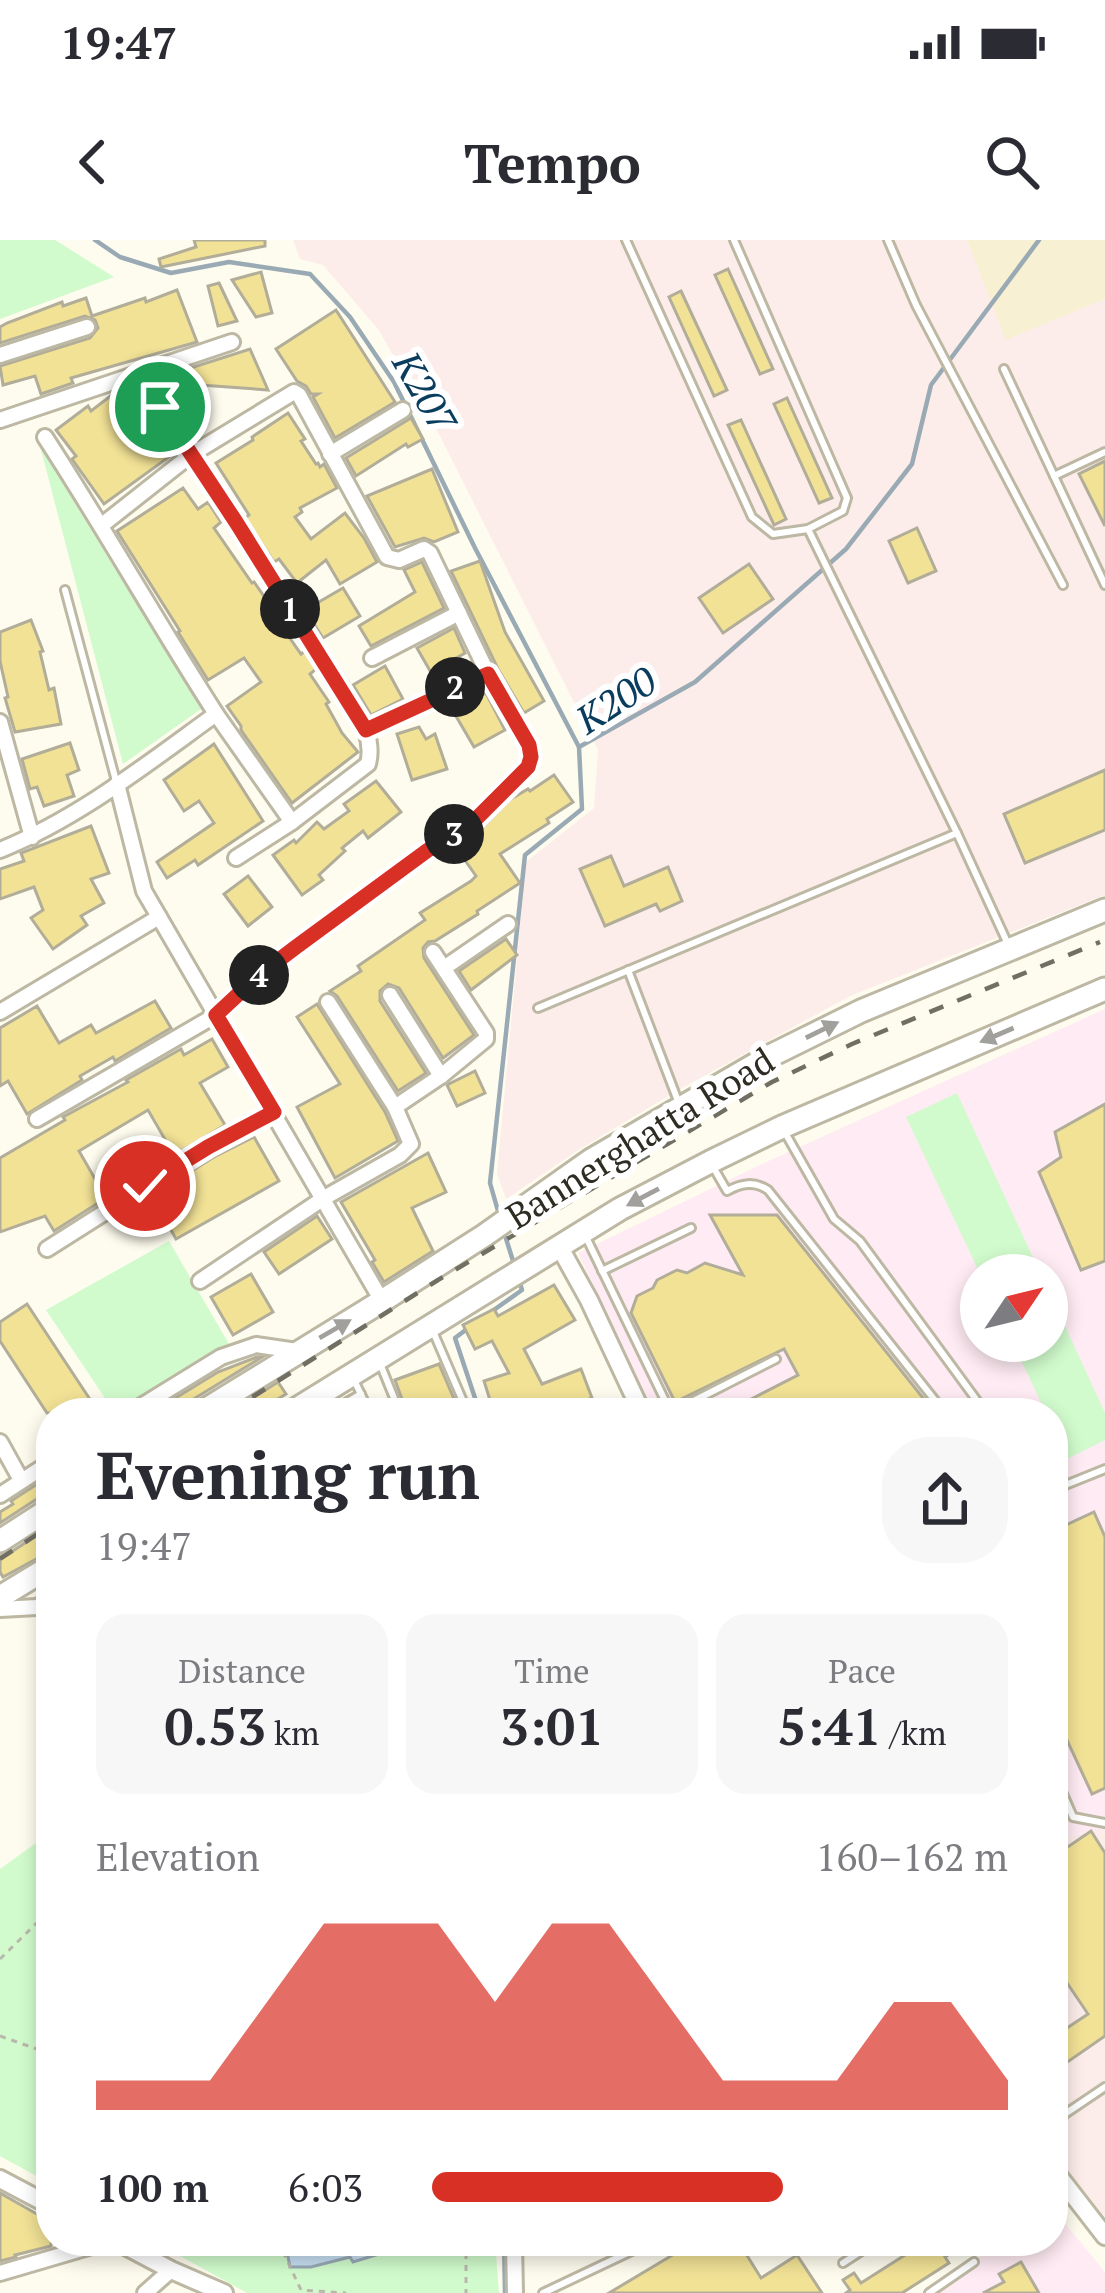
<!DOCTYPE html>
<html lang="en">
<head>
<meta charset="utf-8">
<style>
  :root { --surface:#fff; --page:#f7f7f7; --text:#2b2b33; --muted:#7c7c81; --accent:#d93025 }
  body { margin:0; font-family:"PT Serif",serif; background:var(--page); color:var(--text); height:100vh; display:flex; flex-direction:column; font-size:45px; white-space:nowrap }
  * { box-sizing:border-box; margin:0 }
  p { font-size:39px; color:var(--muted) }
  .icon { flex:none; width:66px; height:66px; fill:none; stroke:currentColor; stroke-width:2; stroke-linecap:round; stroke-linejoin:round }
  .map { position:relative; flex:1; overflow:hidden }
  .drawer { position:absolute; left:36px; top:1158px; width:1032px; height:858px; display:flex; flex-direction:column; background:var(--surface); border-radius:48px; box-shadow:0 6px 18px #0003 }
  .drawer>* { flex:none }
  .needle { width:78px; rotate:55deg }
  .fabs { position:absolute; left:960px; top:1014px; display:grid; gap:24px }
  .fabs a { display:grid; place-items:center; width:108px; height:108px; border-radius:50%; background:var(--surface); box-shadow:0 6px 18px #0003; font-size:60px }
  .pin { position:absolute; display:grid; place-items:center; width:102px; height:102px; color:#fff; margin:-51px; border:6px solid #fff; border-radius:50%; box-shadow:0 3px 12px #0007 }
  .km { position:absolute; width:60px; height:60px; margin:-30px; border-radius:50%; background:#222; color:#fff; font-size:33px; line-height:60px; text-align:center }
  .round { display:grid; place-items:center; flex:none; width:126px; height:126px; border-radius:48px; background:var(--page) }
  .summary { display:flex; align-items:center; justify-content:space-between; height:204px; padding:0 60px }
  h1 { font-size:66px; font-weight:700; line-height:90px }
  .figures { display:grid; grid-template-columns:repeat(3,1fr); gap:18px; height:204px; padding:12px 60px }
  .figures div { display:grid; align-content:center; border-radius:30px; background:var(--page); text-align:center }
  .figures b { font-size:51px; font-weight:700 }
  .figures small { font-size:33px; font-weight:400 }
  .figures p { font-size:33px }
  .chart { height:336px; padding:24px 60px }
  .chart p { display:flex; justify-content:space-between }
  .chart svg { width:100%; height:216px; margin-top:12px; fill:var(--accent); opacity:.7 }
  ul { padding:0 60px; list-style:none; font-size:39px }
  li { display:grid; grid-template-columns:192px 144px 1fr; align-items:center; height:90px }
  li i { height:30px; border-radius:15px; background:var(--accent) }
  .status { display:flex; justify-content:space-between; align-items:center; height:84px; padding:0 60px; background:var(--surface); direction:ltr }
  .status svg { height:33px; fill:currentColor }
  header { display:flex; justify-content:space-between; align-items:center; height:156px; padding:0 60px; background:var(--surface); font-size:54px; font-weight:700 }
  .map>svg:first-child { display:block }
</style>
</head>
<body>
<div class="status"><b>19:47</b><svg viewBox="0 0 49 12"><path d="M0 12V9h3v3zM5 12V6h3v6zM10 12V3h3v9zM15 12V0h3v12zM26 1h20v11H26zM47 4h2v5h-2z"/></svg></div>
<header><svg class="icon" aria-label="back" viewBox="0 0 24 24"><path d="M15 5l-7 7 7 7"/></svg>Tempo<svg class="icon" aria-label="search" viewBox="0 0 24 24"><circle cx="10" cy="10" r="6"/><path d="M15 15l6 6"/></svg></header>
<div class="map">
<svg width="1105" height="2053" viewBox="0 0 1105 2053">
  <rect width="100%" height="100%" fill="#fefcee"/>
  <g fill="#ffebf3" fill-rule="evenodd">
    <path d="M1105,769V1587L1056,1600L1053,1593V1173H654L578,1013L760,925ZM981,1035H1047V1101H981Z"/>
    <path d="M1054,1970L1105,2032V2053H922L1005,2001H1053Z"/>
  </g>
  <path fill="#f7f0d2" d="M967,0H1105V59L1005,101Z"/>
  <g fill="#fdedea">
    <path d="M293,0H967L1006,100L1105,59V655L850,756L675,852L580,909L506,959L497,933L526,622L594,568L598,510L440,196L378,89L323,25L300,19Z"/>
    <path d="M1105,1587V1977L1053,1912V1601Z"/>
  </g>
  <g fill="#d1fbcd">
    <path d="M0,0H55L114,37L0,79Z"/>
    <path d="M40,206L201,469L123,524Z"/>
    <path d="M957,853L1041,1035L981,1036L906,877Z"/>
    <path d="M169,1001L229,1104L159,1144L115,1173L46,1070Z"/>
    <path d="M1047,1047L1105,1173V1200L1067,1219L1053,1189V1173H1046L1012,1101H1047Z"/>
    <path d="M51,1484V1944L0,1916V1629L36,1603L38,1490Z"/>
    <path d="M153,2001H495L499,2053H247Z"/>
  </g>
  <path fill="#c7e0f4" stroke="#99aab5" stroke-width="3" d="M285,2001H383L386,2012L353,2022L350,2017L311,2027H290Z"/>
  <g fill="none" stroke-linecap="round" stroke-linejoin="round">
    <g stroke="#99aab5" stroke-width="4.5">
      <path d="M95,0L120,17L171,33L229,22L310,34L350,77L394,142L475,308L579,507L582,569L525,615L490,943L500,978"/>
      <path d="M579,507L695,442L846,309L912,224L931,145L1039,0"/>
      <path d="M503,989L514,1024"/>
      <path d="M491,1072L522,1050L519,1040"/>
      <path d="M467,1089L455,1098L480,1173"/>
      <path d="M504,2001L505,2053"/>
    </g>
  </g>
  <g fill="#f2e296" stroke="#b1ad98" stroke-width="3">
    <path d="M194,0H265V6L161,27L159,19L196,7Z"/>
    <path d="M728,29L773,129L760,134L715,35Z"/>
    <path d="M261,32L272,73L256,77L232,40Z"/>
    <path d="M219,43L237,81L218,86L208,46Z"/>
    <path d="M177,50L197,102L71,138L73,143L41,154L35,136L3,145L0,126L90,98L98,88L95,80L85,76L0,103V87L7,83L62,62L63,66L86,58L92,76L145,58L146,62Z"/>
    <path d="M681,51L727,150L714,156L669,57Z"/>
    <path d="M336,70L395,162L335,198L313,157L318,154H311L306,146L297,141L276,109Z"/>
    <path d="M250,109L268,150L187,144L175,133Z"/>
    <path d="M131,148L153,187L173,214L104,264L72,219L76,216L56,190L88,166L91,171L113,154Z"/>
    <path d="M787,158L832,258L819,263L774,164Z"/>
    <path d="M288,173L305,199L301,201L316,224L318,223L320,227L324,224L337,248L300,268L302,272L295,277L311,299L345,273L364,298L377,322L340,344L326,320L297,343L279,319L274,322L245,278L249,275L216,223L253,200L252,197Z"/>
    <path d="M411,178L423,199L408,207L406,204L356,236L346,218Z"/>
    <path d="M741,180L786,279L774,285L728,185Z"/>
    <path d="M1105,221V286L1079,234Z"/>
    <path d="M432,229L458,292L434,302L424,298L395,307L367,256Z"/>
    <path d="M183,248L198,269L208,262L221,282L214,288L252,343L254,342L268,362L271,360L285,380L280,384L301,414L305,411L316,429L310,434L329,462L326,464L342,493L358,512L292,563L241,490V486L227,466L261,442L244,418L208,440L178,392L180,391L117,291Z"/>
    <path d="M917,288L936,331L908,343L889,301Z"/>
    <path d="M480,321L505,392L544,461L524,473L498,429L451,331Z"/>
    <path d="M422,322L444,368L371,406L359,386L415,352L404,330Z"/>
    <path d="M749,324L773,359L723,393L699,358Z"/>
    <path d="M343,348L360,376L323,398L305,370Z"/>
    <path d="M31,380L43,411L40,412L49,450L54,448L61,484L15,492L5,458L8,457L0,421V392Z"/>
    <path d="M454,388L465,413L449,422L456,434L437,443L417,408Z"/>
    <path d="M385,426L403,459L371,475L353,445Z"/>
    <path d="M486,453L505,490L474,507L453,471Z"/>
    <path d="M419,487L426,499L435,494L447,529L412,540L397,494Z"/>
    <path d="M70,503L79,530L67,535L74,556L44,566L37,547L30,549L22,519Z"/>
    <path d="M214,504L263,581L198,625L195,620L167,638L157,622L214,583L199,561L184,571L164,540Z"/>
    <path d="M1105,530V590L1025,623L1004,574Z"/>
    <path d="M554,535L573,562L547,579L549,583L500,614L520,643L477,671L478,674L435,701L428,702L423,708L424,718L474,795L443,818L399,748L388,744L380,751V761L426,833L398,851L337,756L330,751L361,731L358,726L425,680L420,673L471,641L476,636L455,606L483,587L511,559L528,549L530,551Z"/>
    <path d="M376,541L401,572L368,598L363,591L342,608L345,611L319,635L323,640L302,655L273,615L294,600L296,603L317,582L324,589L349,571L344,564Z"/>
    <path d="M91,586L109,633L91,639L104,663L81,676L87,685L53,709L31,678L43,670L34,647L0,659V629L24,621L21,613Z"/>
    <path d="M611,616L624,646L668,627L682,661L660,671L656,664L605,686L580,629Z"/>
    <path d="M248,636L272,667L248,686L224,654Z"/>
    <path d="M506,699L517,715L471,750L459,731Z"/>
    <path d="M155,761L171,788L115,821L113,817L80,836L82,840L27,874L8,841L0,846V788L37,766L59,803L91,785L96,793Z"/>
    <path d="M317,764L385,872L398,901L335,938L297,867L340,844L297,777Z"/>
    <path d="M212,799L228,827L200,843L225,885L174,915L148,870L79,911L106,958L54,991L45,976L0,992V918L65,880L63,877L128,842L126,840L181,809L184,815Z"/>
    <path d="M475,831L485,853L457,866L447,845Z"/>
    <path d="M1105,864V1021L1081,1030L1039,932L1061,917L1055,892Z"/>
    <path d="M254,897L279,941L176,999L152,956L214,917Z"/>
    <path d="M428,913L446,952L412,968L433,1011L384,1042L372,1022L375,1020L341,962Z"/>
    <path d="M710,975H777L935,1173H724L798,1135L784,1109L675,1162L631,1073L637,1056L653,1048L657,1040L677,1030L687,1033L705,1023L743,1035Z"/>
    <path d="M317,976L332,999L279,1034L264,1012Z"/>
    <path d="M251,1034L273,1072L233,1095L211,1057Z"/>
    <path d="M554,1045L575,1080L524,1109L542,1144L581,1129L592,1158L572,1166L574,1173H494L484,1141L509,1133L492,1101L475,1109L463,1085L494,1069L498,1076Z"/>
    <path d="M27,1064L99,1173H47L0,1101V1082Z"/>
    <path d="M257,1117H262L192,1160L185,1173H151L218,1132Z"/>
    <path d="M439,1124L460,1173H407L395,1140Z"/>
    <path d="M278,1142L286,1154L255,1173H229Z"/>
    <path d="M51,1235V1253L43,1255L0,1283V1272L13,1264L11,1261Z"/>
    <path d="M1094,1272L1105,1297V1548L1092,1554L1053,1470V1291Z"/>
    <path d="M51,1286V1311L3,1337L0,1332V1316L8,1314Z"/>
    <path d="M1091,1591L1105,1613V1796L1053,1832V1774L1064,1790L1088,1774L1053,1722V1617Z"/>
    <path d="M0,1953L51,1982V2006L15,2015L16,2017L0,2021Z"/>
    <path d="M696,2001H738L761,2038L797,2015L822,2053H609Z"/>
    <path d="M927,2001H970L945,2017L949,2023L902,2053H846L850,2050L843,2040L854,2033L861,2043Z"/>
    <path d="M1021,2022L1039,2053H983L1004,2042L999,2034Z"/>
  </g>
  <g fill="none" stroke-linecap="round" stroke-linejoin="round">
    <g stroke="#bdb8a3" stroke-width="12">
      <g id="service">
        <path d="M626,0L752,277L773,294L808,289L843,271L847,258L734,0"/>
        <path d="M888,0L916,65L1063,345"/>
        <path d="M1004,129L1105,345"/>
        <path d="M1054,236L1105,212"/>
        <path d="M808,289L957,593L1007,702"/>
        <path d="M65,350L116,541"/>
        <path d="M628,730L678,861"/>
        <path d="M538,768L957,593"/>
        <path d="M783,889L834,979L860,1001L986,1173"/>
        <path d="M712,925L727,951C742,943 754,941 768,950L945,1173"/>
        <path d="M585,995L671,1173"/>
        <path d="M602,1031L691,988"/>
        <path d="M432,1089L468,1173"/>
        <path d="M379,1121L400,1173"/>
        <path d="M353,1138L370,1173"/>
        <path d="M335,1169L361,1154"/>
        <path d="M672,1172L776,1119"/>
        <path d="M1053,1250L1105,1229"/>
        <path d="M1053,1531L1073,1577L1105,1583"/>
        <path d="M1053,1882L1105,1847"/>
        <path d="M843,2023L877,2001"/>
        <path d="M543,2053L640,2007"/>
        <path d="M929,2053L974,2022"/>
      </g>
    </g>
    <g stroke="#bdb8a3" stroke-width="20">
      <g id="minor">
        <path d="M0,115L87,87"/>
        <path d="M142,134L160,167L344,451C358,475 375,496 368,524L292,582L216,474"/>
        <path d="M0,180L232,102"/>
        <path d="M330,214L403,170"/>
        <path d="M372,418L459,373"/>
        <path d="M0,482L32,597"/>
        <path d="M366,490L464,442L488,434"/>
        <path d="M117,544L144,651L382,1061"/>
        <path d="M0,610C79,578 148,523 216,474C157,382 104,288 45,197"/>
        <path d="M236,618L292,582"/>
        <path d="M444,728L508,684"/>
        <path d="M390,755L441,836"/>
        <path d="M0,772L159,677"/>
        <path d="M395,867L441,836L486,799V793L433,712"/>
        <path d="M37,879L216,775L259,735L296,707L428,610L475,579L528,527L531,517L529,505L488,434L430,313L424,309L399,320L387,317L299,155L294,152L192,214L102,285"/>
        <path d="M47,1009L208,907L274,872"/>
        <path d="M200,1041L324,958L400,915L411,904L395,867L328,762"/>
        <path d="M130,1173L221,1117L256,1105L297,1111"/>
        <path d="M0,1202L21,1240"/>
        <path d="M0,1255L51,1222"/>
        <path d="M0,1369L37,1367L51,1359"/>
        <path d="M514,2001L515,2053"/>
        <path d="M0,2033L109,2001"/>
        <path d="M145,2053L171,2030"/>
      </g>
    </g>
    <g stroke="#bdb8a3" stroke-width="22">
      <g id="tertiary">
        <path d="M559,1006L589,1060L642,1173"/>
        <path d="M1053,1929L1105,1996"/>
        <path d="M0,1939L51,1966"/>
        <path d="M116,2001L171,2030L224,2053"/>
      </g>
    </g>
    <g stroke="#bdb8a3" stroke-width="27">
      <g id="primary">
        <path d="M200,1173L382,1061L485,995L591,920L768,817L861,771L1105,670"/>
        <path d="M290,1173L620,969L710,922L782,887L1105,749"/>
        <path d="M0,1301L51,1268"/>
        <path d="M0,1357L51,1326"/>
      </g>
    </g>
    <g stroke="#bab8ac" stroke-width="3" stroke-dasharray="6 6" stroke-linecap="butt">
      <path d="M0,1719L51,1669"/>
      <path d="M0,1796L51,1814"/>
      <path d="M278,2001L301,2050L346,2053"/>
      <path d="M466,2001V2053"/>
    </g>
    <use href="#service" stroke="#fff" stroke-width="6"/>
    <use href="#minor" stroke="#fff" stroke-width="14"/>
    <use href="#tertiary" stroke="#fff" stroke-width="16"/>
    <use href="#primary" stroke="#fff" stroke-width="21"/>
    <g stroke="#716f64" stroke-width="4.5" stroke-dasharray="15 15" stroke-linecap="butt">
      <path d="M227,1173L438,1040L772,842L852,804L1100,702"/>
      <path d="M0,1319L51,1285"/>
    </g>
  </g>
  <defs><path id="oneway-solid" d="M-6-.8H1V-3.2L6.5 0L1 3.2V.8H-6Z" transform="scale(3)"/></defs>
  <g fill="#a1a09c">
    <use href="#oneway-solid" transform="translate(822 790) rotate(-26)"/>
    <use href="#oneway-solid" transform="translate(997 795) rotate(157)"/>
    <use href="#oneway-solid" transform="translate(643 957) rotate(152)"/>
    <use href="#oneway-solid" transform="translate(335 1089) rotate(-30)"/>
  </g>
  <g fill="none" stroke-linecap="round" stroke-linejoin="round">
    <g stroke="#fff" stroke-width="24">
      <path id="route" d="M145,946L208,907L274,872L216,775L259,735L296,707L428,610L475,580L528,527L531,517L529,505L488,434L366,490L236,282L160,167"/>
    </g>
    <use href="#route" stroke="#d93025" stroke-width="15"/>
  </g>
  <g text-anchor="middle" stroke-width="12" stroke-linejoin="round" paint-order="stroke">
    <g font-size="36" fill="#2e2c23" stroke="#fff">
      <text transform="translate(640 898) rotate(-32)" y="13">Bannerghatta Road</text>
    </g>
    <g font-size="39" font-style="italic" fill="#093c5d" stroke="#fff">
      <text transform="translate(425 152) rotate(60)" y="14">K207</text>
      <text transform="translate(616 460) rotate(-33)" y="14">K200</text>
    </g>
  </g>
</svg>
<div class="fabs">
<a><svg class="needle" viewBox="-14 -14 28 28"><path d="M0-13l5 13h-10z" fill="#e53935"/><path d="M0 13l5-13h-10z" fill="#7c7c81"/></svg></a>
</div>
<div class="pin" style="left:160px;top:167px;background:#1e9e55"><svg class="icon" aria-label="arrive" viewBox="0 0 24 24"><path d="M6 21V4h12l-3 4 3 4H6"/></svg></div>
<div class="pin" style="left:145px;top:946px;background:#d93025"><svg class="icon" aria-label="check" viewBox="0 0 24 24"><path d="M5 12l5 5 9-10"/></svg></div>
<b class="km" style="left:290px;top:369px">1</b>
<b class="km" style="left:455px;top:447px">2</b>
<b class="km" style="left:454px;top:594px">3</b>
<b class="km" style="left:259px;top:735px">4</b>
<section class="drawer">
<div class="summary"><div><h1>Evening run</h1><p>19:47</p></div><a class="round"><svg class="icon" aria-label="share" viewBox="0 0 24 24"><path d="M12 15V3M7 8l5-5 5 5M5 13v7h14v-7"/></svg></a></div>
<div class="figures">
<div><p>Distance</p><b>0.53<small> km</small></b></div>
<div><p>Time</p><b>3:01</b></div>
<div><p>Pace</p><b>5:41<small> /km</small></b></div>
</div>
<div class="chart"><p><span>Elevation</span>160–162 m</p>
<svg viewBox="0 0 160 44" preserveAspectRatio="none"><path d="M0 44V38L10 38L20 38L30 22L40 6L50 6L60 6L70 22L80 6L90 6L100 22L110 38L120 38L130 38L140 22L150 22L160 38V44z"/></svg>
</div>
<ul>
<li><b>100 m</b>6:03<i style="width:61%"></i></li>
</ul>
</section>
</div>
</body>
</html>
